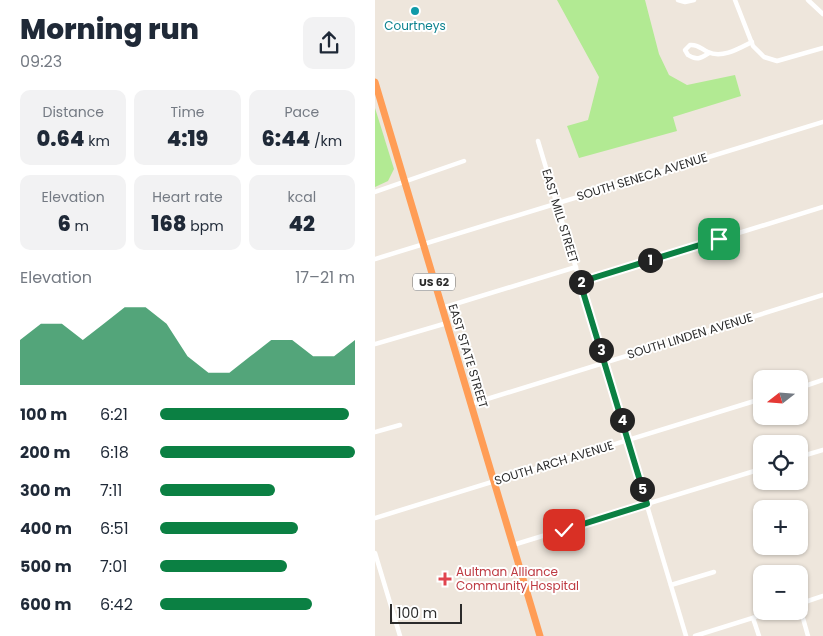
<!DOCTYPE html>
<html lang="en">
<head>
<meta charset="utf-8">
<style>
  :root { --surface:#fff; --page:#f2f2f3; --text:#1f2937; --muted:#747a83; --accent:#0b8043 }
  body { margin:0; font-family:Poppins,sans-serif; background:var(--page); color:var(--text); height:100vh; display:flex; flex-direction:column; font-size:19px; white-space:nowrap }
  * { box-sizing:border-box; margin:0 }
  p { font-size:16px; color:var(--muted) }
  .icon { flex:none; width:28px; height:28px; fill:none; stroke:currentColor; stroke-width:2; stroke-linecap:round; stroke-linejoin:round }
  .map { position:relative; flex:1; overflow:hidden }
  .panel { display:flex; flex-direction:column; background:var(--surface); width:375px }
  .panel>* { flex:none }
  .needle { width:32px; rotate:253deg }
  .fabs { position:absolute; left:378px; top:370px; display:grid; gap:10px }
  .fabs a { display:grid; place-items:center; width:55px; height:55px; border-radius:10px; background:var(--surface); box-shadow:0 1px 4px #0004; font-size:25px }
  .scale { position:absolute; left:15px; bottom:12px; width:72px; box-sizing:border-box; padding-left:5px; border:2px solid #2b2b2b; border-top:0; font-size:14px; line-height:18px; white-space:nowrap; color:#2b2b2b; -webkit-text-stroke:4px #fff; paint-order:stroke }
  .pin { position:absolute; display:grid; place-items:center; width:42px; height:42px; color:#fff; margin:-21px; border-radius:10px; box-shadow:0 2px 8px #0006 }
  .km { position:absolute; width:25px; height:25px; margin:-12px; border-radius:50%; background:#222; color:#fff; font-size:14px; line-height:25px; text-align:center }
  .round { display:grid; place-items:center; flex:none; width:52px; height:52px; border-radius:10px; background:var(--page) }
  .head { display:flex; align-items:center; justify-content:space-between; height:85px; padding:0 20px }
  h1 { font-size:28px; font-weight:800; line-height:38px }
  .stats { display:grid; grid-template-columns:repeat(3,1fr); gap:8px; height:85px; padding:5px 20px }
  .stats div { display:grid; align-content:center; border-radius:10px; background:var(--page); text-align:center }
  .stats b { font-size:21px; font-weight:800 }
  .stats small { font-size:14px; font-weight:400 }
  .stats p { font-size:14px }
  .chart { height:140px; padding:10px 20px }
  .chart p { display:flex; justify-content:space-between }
  .chart svg { width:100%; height:90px; margin-top:5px; fill:var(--accent); opacity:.7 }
  ul { padding:0 20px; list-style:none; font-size:16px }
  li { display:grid; grid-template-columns:80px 60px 1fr; align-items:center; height:38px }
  li i { height:12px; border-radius:6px; background:var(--accent) }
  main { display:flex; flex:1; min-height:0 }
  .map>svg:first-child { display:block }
</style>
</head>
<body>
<main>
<section class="panel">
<div class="head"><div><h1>Morning run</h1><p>09:23</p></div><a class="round"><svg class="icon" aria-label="share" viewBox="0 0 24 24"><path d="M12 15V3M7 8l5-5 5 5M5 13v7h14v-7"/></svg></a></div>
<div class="stats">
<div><p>Distance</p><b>0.64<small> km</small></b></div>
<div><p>Time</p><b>4:19</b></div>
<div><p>Pace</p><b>6:44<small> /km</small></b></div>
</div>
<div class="stats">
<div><p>Elevation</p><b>6<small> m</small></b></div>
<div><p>Heart rate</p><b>168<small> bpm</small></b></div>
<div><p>kcal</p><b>42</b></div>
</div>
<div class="chart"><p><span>Elevation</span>17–21 m</p>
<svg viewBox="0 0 160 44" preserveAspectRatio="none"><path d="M0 44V22L10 14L20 14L30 22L40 14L50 6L60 6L70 14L80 30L90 38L100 38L110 30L120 22L130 22L140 30L150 30L160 22V44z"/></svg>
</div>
<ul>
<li><b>100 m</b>6:21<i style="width:97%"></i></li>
<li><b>200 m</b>6:18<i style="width:100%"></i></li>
<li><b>300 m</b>7:11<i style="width:59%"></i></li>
<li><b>400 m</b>6:51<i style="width:71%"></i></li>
<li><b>500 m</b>7:01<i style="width:65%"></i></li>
<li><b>600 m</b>6:42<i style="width:78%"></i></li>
</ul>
</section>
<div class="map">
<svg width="448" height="636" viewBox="0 0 448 636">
  <rect width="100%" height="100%" fill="#eee6dc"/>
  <g fill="#b2ea93">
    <path d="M182,0H270L284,54L294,75L312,85L360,75L366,96L298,117L302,131L204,158L192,126L213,120L224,77Z"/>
    <path d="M0,108L19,169L13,181L0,187Z"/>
  </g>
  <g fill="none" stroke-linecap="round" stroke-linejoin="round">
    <g stroke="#fff" stroke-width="4.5">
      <path d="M303,0L310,2L319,0"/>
      <path d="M360,0L378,46L389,57L402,61L448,48"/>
      <path d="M433,0L448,14"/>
      <path d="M334,53C326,58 322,61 313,55L310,50L315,45C323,44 326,49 333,52C347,59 365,48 377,42"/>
      <path d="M163,141L311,636"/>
      <path d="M0,192L89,161"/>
      <path d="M0,259L448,122"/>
      <path d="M205,282L448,207"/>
      <path d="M67,308L201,267"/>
      <path d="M0,344L72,323"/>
      <path d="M424,388L448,380"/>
      <path d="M96,404L448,295"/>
      <path d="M0,432L25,425"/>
      <path d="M424,457L448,450"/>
      <path d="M0,518L386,399"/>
      <path d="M138,545L386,469"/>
      <path d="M0,553L25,636"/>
      <path d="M296,585L339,572"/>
      <path d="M424,604L433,636"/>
      <path d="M424,604L448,596"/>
      <path d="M378,618L384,636"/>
      <path d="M320,636L400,611"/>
    </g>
    <path stroke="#ff9d56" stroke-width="7" d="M0,82L165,636"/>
  </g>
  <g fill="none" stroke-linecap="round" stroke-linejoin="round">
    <g stroke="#fff" stroke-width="10">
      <path id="route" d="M189,530L272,504L205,282L344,239"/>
    </g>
    <use href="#route" stroke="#0b8043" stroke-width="6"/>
  </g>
  <circle fill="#0f9aa8" stroke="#fff" stroke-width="2" cx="40" cy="11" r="5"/>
  <path fill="#e0444e" stroke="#fff" stroke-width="2" d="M67.5 571.5h5v5h5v5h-5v5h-5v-5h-5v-5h5z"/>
  <g text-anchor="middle" stroke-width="4" stroke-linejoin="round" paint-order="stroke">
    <rect fill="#fff" stroke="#6b6b6b" stroke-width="1" x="38" y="273.5" width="42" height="17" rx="4"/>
    <g font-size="11" font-weight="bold" fill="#2b2b2b">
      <text x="59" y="286">US 62</text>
    </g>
    <g font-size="12" fill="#0d838f" stroke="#fff">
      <text x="40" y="30">Courtneys</text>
    </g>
    <g font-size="12" fill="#2b2b2b" stroke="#fff">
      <text transform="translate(267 177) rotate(-17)" y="4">SOUTH SENECA AVENUE</text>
      <text transform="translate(185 216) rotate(73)" y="4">EAST MILL STREET</text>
      <text transform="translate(315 336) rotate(-17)" y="4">SOUTH LINDEN AVENUE</text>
      <text transform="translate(93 356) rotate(73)" y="4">EAST STATE STREET</text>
      <text transform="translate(179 463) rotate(-17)" y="4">SOUTH ARCH AVENUE</text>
    </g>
    <g font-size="12" fill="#be3a42" stroke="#fff" text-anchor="start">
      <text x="81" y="576">Aultman Alliance<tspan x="81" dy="14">Community Hospital</tspan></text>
    </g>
  </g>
</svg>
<div class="fabs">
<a><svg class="needle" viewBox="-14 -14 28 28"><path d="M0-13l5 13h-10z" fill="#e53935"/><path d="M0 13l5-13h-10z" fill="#747a83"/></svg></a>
<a><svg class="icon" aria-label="locate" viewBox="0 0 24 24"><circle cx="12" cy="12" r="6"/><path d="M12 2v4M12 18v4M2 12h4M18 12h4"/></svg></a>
<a>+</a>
<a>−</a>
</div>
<div class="scale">100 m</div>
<div class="pin" style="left:344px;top:239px;background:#1e9e55"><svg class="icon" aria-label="arrive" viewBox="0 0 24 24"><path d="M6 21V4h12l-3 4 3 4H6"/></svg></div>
<div class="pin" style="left:189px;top:530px;background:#d93025"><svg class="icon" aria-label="check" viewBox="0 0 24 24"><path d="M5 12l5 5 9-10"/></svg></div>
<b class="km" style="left:275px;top:260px">1</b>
<b class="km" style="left:206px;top:282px">2</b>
<b class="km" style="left:226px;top:350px">3</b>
<b class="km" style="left:247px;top:420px">4</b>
<b class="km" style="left:267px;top:489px">5</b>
</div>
</main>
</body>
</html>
